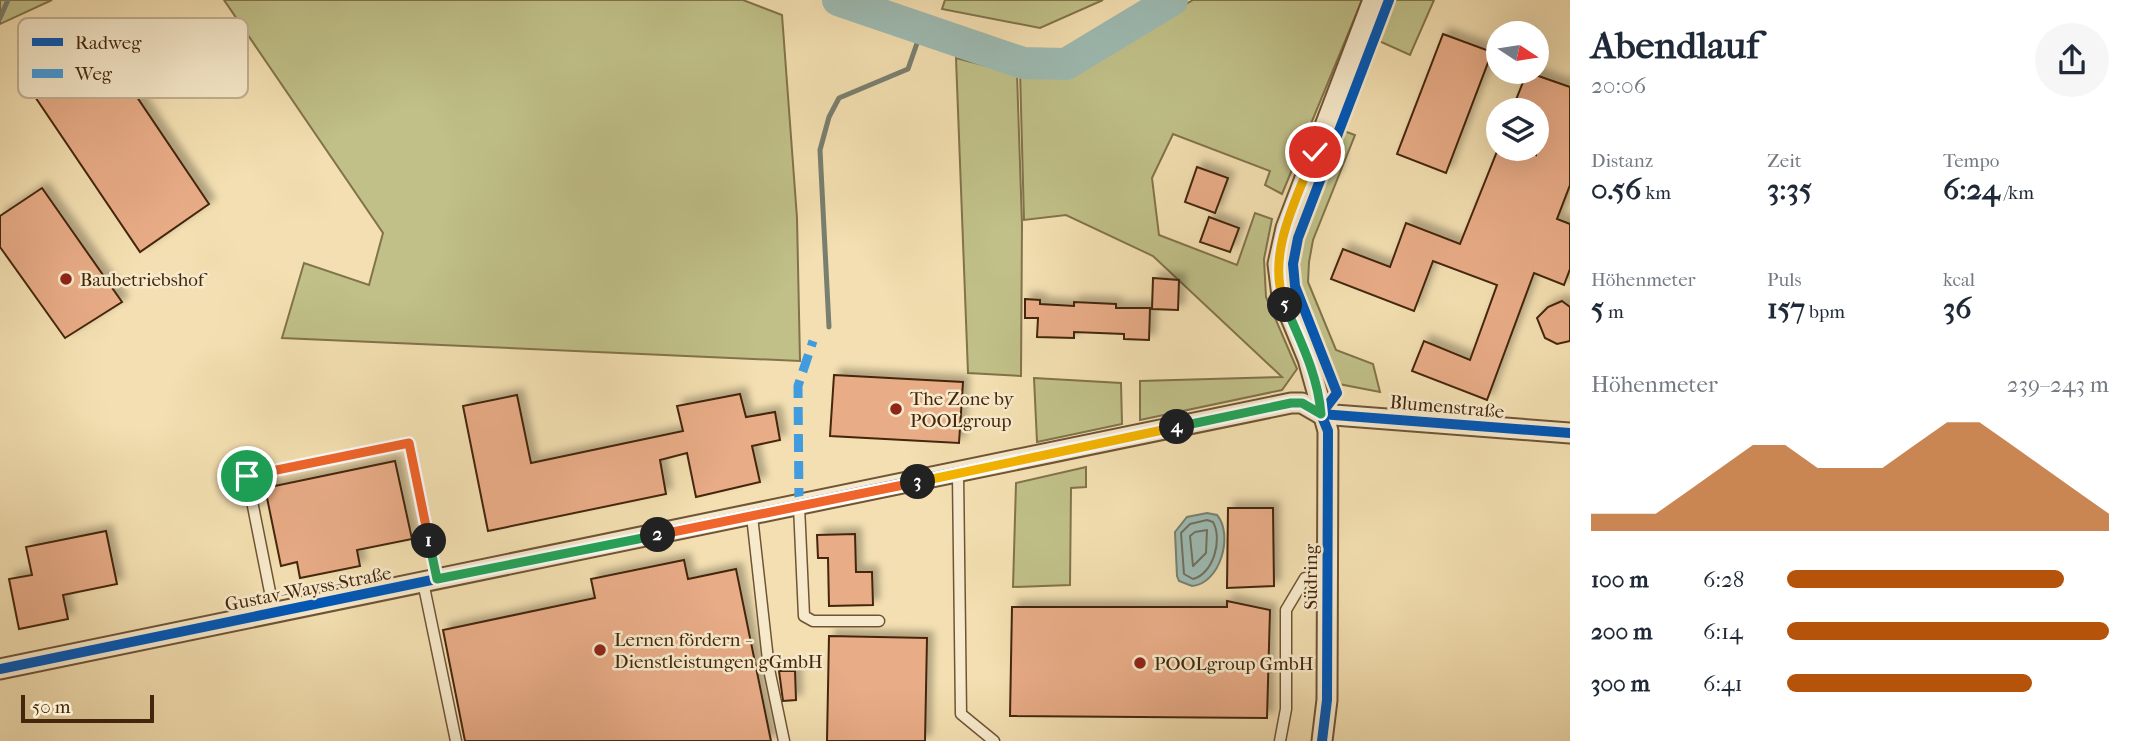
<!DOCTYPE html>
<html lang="de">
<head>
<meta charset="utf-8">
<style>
  :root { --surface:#fff; --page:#f6f6f7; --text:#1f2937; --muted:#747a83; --accent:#b45309 }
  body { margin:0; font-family:"IM FELL French Canon",serif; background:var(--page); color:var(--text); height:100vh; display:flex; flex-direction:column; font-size:26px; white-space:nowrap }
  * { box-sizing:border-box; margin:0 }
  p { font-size:23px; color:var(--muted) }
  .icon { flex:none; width:38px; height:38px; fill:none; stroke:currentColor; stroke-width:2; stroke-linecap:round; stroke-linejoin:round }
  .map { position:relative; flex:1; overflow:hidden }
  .panel { display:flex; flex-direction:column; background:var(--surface); width:560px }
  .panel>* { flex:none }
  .needle { width:46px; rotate:102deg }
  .tools { position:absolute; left:1486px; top:21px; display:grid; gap:14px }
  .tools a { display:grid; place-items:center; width:63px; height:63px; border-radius:50%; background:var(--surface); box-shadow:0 7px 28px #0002; font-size:35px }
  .scale { position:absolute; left:21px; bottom:18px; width:133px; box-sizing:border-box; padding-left:7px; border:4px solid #44260c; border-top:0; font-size:19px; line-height:24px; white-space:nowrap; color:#44260c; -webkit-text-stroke:5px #f7eacc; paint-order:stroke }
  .pin { position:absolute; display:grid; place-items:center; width:60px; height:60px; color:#fff; margin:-30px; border:4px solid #fff; border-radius:50%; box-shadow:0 2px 7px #0007 }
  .km { position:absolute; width:35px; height:35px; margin:-18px; border-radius:50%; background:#222; color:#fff; font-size:19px; line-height:35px; text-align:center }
  .round { display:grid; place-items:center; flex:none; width:74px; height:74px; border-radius:37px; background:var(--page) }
  .head { display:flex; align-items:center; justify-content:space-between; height:119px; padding:0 21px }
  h1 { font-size:38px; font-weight:700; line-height:52px }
  .stats { display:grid; grid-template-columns:repeat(3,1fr); gap:10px; height:119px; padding:7px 21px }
  .stats div { display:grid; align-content:center }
  .stats b { font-size:30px; font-weight:700 }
  .stats small { font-size:19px; font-weight:400 }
  .stats p { font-size:19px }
  .chart { height:196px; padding:14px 21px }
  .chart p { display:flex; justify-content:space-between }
  .chart svg { width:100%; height:126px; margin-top:7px; fill:var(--accent); opacity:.7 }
  ul { padding:0 21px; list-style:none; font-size:23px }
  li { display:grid; grid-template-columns:112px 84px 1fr; align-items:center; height:52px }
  li i { height:18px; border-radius:9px; background:var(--accent) }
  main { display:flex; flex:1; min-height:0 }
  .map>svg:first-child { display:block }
</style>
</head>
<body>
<main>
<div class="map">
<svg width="1570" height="741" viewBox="0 0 1570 741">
  <defs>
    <filter id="shadow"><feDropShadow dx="6" dy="-6" stdDeviation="3.5" flood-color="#0004"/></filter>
  </defs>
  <rect width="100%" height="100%" fill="#f3dfb1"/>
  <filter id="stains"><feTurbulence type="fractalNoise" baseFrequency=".00286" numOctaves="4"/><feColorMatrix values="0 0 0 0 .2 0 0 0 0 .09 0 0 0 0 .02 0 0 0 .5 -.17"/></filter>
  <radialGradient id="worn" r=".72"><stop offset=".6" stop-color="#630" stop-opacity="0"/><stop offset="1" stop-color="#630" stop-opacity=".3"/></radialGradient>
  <g fill="#c0c088" stroke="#82734a" stroke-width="2">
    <path d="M0,0H52L0,24Z"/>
    <path d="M224,0H743L782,15L797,218L800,361L282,338L304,263L369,285L383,233Z"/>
    <path d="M945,0H1103L1040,28L942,9Z"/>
    <path d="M1193,0H1362L1282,194L1265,185L1270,171L1173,134L1152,178L1159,235L1237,265L1255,213L1272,219L1264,259L1266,297L1297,369L1282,390L1140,420V381L1282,377L1153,256L1066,215L1024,220L1020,70L1075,68Z"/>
    <path d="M1396,0H1434L1410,55L1379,41Z"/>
    <path d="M956,58L1017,74L1022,224L1021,376L968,373Z"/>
    <path d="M1344,131L1355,135L1313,240L1309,262L1308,282L1336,350L1373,364L1380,392L1339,384C1328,356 1305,313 1300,284C1293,245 1330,170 1344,131Z"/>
    <path d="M1034,378L1121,383L1122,424L1037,442Z"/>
    <path d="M1086,467V487L1071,488L1070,585L1013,587L1016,483Z"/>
  </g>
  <path fill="#9dbbb3" stroke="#797f70" stroke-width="2" d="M1207,513L1217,515C1234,535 1220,584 1192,586L1179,581L1177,576L1175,532L1187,517Z"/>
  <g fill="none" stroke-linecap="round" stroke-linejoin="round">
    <g stroke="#707060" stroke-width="2">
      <path d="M1207,520L1213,522C1223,540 1213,574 1193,579L1184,574L1181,533L1190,524Z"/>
      <path d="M1207,530L1206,553L1193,566L1190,536L1195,532Z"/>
    </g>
    <g stroke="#797f70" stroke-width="5">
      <path d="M0,18L8,0"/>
      <path d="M829,327L820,150L829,117L839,98L908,69L922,29"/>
    </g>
    <path stroke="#9dbbb3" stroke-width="32" d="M838,0L1023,63L1066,64L1172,0"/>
  </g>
  <g fill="#e8ac87" stroke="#44260c" stroke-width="2" filter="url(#shadow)">
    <path d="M1443,34L1492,52L1446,173L1397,154Z"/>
    <path d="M75,44L100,81L118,69L209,204L140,252L23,79Z"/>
    <path d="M1527,72L1570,87V185L1557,219L1570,224V269L1564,285L1534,273L1487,400L1412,371L1424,341L1470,360L1497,285L1433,261L1414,311L1331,279L1343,249L1390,267L1406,223L1460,244L1498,149H1520L1536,155V110H1512Z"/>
    <path d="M1197,167L1228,178L1215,213L1185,202Z"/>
    <path d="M42,188L122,302L65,338L0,247V216Z"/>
    <path d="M1209,217L1239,228L1230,252L1200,242Z"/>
    <path d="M1153,278L1179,280L1178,310L1152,309Z"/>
    <path d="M1025,299L1040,300V304L1074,306V302L1116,304V308H1150L1149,340L1124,339V334L1074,332V338L1037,337L1038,318H1025Z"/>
    <path d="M1562,301L1570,307V341L1557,344L1545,338L1537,318L1548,307Z"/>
    <path d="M834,375L963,382L959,443L830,436Z"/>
    <path d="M740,394L746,417L775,412L780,440L752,446L760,482L696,497L687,453L660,460L666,494L488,531L463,406L517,395L531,463L683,431L677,406Z"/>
    <path d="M395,461L412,539L357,550L360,566L300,578L297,562L281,566L265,488Z"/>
    <path d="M1228,508H1273L1274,586L1227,588Z"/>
    <path d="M106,531L117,584L63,595L68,619L19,629L9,579L32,575L26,547Z"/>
    <path d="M855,534L856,572H872L873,605L829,606L828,558H818L817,535Z"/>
    <path d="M684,560L688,579L736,569L771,741H465L443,630L595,598L591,579Z"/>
    <path d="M1227,601L1270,610L1267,718L1010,716L1012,607H1227Z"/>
    <path d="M829,636L927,638L925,741H827Z"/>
    <path d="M779,671H795L796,700L783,701Z"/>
  </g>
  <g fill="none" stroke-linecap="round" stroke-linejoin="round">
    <g stroke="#705435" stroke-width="13">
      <g id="service">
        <path d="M958,474L961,714L994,741"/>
        <path d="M799,506L804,616L813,621H879"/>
        <path d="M752,516L769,669L784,741"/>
        <path d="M423,582L456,741"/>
        <path d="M274,612L247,476L409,443L437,579"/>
        <path d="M1280,741L1286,709V610L1305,578"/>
      </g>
    </g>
    <g stroke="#705435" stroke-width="23">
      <g id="minor">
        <path d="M1321,414L1570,433"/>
        <path d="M0,669L1291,403H1302L1321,414"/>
        <path d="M1322,741L1327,700L1328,431L1308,359L1282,296L1278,264L1286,228L1373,0"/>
      </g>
    </g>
    <use href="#service" stroke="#f7eacc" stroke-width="10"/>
    <use href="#minor" stroke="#f7eacc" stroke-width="19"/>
    <path stroke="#409cde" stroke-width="9" stroke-dasharray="18 9" stroke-linecap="butt" d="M799,506L798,386L813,341"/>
    <g stroke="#f7eacc" stroke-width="15">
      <g id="cycleway">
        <path d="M1321,414L1337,393L1295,286L1293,264L1298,238L1389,0"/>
        <path d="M1321,414L1328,431L1327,700L1322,741"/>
        <path d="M1321,414L1570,433"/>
        <path d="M0,669L1291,403H1302L1321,414"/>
      </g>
    </g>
    <use href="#cycleway" stroke="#0057b8" stroke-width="10"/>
  </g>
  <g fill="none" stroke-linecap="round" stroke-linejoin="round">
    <g stroke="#fff" stroke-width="14">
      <path id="split-1" d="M247,476L409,443L429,541"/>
    </g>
    <g stroke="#fff" stroke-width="14">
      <path id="split-2" d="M429,541L437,579L658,535"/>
    </g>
    <g stroke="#fff" stroke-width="14">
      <path id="split-3" d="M658,535L918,482"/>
    </g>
    <g stroke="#fff" stroke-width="14">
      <path id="split-4" d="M918,482L1177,427"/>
    </g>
    <g stroke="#fff" stroke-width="14">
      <path id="split-5" d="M1177,427L1291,403H1302L1321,414C1318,375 1300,340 1285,305"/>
    </g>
    <g stroke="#fff" stroke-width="14">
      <path id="split-6" d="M1285,305C1265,255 1297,198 1315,152"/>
    </g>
    <use href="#split-1" stroke="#f0652b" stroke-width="9"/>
    <use href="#split-2" stroke="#22a559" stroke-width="9"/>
    <use href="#split-3" stroke="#f0652b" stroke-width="9"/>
    <use href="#split-4" stroke="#f5b400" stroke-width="9"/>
    <use href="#split-5" stroke="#22a559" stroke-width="9"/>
    <use href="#split-6" stroke="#f5b400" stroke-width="9"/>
  </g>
  <g fill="#8f2418" stroke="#f7eacc" stroke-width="2.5">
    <circle cx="66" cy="279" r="7"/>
    <circle cx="896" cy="409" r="7"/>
    <circle cx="600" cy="650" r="7"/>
    <circle cx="1140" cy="663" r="7"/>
  </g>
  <g text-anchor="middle" stroke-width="5" stroke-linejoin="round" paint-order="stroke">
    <g font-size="19" fill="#44260c" stroke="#f7eacc" text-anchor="start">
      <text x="80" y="286">Baubetriebshof</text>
      <text x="910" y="405">The Zone by<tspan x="910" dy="22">POOLgroup</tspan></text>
      <text x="614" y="646">Lernen fördern -<tspan x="614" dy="22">Dienstleistungen gGmbH</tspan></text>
      <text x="1154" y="670">POOLgroup GmbH</text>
    </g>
    <g font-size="19" fill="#44260c" stroke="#f7eacc">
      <text transform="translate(1447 406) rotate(5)" y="7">Blumenstraße</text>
      <text transform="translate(1310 577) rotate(-90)" y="7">Südring</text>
      <text transform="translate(308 588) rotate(-11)" y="7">Gustav-Wayss-Straße</text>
    </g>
  </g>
  <rect x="18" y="18" width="230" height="80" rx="10" fill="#f7eacc" stroke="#c1af92" stroke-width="2"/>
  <rect x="32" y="38" width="31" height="8" fill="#0057b8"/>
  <rect x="32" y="69" width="31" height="9" fill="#409cde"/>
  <g font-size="19" fill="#44260c">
    <text x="75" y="49">Radweg</text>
    <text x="75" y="80">Weg</text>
  </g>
  <rect width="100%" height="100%" filter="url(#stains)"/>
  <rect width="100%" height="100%" fill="url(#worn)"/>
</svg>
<div class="tools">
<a><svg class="needle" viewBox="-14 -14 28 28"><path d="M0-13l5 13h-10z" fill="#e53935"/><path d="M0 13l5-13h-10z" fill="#747a83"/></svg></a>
<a><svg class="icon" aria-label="layers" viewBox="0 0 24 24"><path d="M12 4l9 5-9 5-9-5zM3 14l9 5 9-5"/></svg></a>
</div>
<div class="scale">50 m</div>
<div class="pin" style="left:247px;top:476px;background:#1e9e55"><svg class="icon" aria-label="arrive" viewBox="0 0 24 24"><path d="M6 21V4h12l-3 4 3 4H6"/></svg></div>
<div class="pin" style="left:1315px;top:152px;background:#d93025"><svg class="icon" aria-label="check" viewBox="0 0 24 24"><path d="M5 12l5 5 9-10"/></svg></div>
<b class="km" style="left:429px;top:541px">1</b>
<b class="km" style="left:658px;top:535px">2</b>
<b class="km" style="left:918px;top:482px">3</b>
<b class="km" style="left:1177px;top:427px">4</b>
<b class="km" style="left:1285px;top:305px">5</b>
</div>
<section class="panel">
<div class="head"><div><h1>Abendlauf</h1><p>20:06</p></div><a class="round"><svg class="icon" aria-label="share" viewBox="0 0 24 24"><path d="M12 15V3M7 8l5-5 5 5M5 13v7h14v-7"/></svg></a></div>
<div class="stats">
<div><p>Distanz</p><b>0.56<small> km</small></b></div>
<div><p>Zeit</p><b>3:35</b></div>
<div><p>Tempo</p><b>6:24<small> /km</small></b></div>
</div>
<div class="stats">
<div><p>Höhenmeter</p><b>5<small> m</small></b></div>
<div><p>Puls</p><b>157<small> bpm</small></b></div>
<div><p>kcal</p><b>36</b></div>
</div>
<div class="chart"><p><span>Höhenmeter</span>239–243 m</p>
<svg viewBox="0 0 160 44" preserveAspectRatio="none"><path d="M0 44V38L10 38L20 38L30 30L40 22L50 14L60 14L70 22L80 22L90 22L100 14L110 6L120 6L130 14L140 22L150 30L160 38V44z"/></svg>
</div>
<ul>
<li><b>100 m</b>6:28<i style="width:86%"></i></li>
<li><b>200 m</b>6:14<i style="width:100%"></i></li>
<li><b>300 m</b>6:41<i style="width:76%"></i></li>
</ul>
</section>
</main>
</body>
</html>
